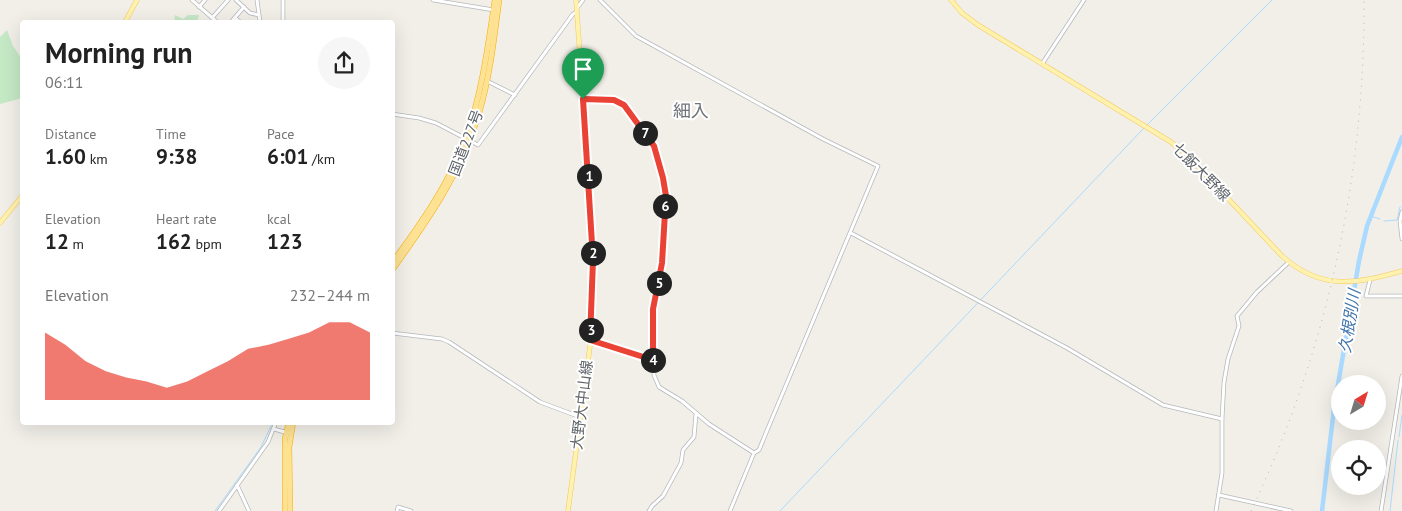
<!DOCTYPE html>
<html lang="en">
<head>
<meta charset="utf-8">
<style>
  :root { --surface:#fff; --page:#f6f6f6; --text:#222; --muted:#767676; --accent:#ea4335 }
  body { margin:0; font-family:"PT Sans","Noto Sans JP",sans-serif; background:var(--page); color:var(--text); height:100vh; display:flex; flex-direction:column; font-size:19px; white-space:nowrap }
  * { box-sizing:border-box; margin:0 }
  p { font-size:16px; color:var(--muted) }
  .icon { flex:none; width:28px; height:28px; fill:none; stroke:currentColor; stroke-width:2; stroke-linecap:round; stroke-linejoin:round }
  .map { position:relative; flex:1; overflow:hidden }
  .details { position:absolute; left:20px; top:20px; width:375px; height:405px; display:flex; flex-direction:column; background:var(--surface); border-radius:5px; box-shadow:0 5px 20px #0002 }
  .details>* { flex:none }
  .needle { width:32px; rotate:38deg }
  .fabs { position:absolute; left:1331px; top:375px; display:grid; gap:10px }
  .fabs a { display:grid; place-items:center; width:55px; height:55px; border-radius:50%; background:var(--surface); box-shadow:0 5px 20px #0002; font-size:25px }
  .pin { position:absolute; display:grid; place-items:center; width:42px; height:42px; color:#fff; margin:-51px -21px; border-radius:50% 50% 50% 0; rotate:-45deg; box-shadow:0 0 5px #0007 }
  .pin .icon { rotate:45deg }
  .km { position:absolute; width:25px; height:25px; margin:-12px; border-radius:50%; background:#222; color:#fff; font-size:14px; line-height:25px; text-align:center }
  .round { display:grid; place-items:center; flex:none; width:52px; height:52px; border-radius:26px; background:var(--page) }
  .summary { display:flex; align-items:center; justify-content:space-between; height:85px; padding:0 25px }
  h1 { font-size:28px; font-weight:700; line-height:38px }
  .figures { display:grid; grid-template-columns:repeat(3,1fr); gap:8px; height:85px; padding:5px 25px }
  .figures div { display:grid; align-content:center }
  .figures b { font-size:21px; font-weight:700 }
  .figures small { font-size:14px; font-weight:400 }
  .figures p { font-size:14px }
  .chart { height:140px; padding:10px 25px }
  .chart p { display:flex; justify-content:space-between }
  .chart svg { width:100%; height:90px; margin-top:5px; fill:var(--accent); opacity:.7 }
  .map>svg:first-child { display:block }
</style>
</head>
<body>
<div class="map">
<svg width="1402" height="511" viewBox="0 0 1402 511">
  <rect width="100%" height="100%" fill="#f1efe8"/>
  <g fill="#c5e8c5">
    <path d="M175,15L183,19L188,15H199L197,22H174Z"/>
    <path d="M7,30L13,46L22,59V98L0,104V37Z"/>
  </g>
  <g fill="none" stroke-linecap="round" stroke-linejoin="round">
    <g stroke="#aadaff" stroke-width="1">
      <path d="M1147,125L1272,0"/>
      <path d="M1370,218L1374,217L1380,219"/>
      <path d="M1384,221L1397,220L1400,207"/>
      <path d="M1399,437L1402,415"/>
      <path d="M215,511L261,447L273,422"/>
      <path d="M780,511L1144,128"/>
      <path d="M1390,511L1398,440"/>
    </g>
    <path stroke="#aadaff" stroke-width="4.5" d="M1322,511L1334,408L1359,261L1367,226L1402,137"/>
    <g stroke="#b5b8bc" stroke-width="4.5">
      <g id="minor">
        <path d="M192,0L217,22"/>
        <path d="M236,0L250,13L259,15"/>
        <path d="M257,0L260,22"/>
        <path d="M283,0V22"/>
        <path d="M433,0L494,10"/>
        <path d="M600,0L636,36L823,139L878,166L771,421L759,450L754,453L730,511"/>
        <path d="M199,7L205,0"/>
        <path d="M577,8L583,0"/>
        <path d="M212,18L228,0"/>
        <path d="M235,18L240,22"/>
        <path d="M231,22L244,7"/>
        <path d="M1042,64L1084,0"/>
        <path d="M487,81L515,95"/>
        <path d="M583,99L614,100L624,105L653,147L663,178L666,196L662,263L653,309L654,375L659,387L682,401L709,424L754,453"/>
        <path d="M392,114L419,118L436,123L478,145L573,14L577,12"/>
        <path d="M1402,212L1400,221L1402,239"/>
        <path d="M851,233L1067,348L1163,405L1222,419"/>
        <path d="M1370,280L1366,296H1402"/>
        <path d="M392,333L442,339L449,342L540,402L580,417"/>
        <path d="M590,341L653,360"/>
        <path d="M274,429L288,433"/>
        <path d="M237,485L249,511"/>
        <path d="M1219,495L1291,511"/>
        <path d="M219,511L268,442L276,422"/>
        <path d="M397,511L398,507L411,511"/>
        <path d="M649,511L652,506L663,496L681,463L683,450L694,437L696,414"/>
        <path d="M1216,511L1222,473V419L1224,382L1228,359L1239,326L1237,316L1257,292L1289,262"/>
        <path d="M1381,511L1402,376"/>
      </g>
    </g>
    <g stroke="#f2c960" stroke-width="5">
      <g id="major">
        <path d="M951,0L962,13L978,25L1171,142L1188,156L1282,256C1321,291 1356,284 1402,271"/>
        <path d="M125,22L137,0"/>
        <path d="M0,223L22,196"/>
        <path d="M568,511L590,346L593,285L592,222L576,0"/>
      </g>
    </g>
    <g stroke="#f9ab00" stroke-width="6">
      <g id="highway">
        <path d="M392,263C421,224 449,184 466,138C482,94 488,46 495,0"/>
        <path d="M392,270C428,220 461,173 479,113C490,76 494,38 499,0"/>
        <path d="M285,511V439L289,422"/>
        <path d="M290,511L289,447L293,422"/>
      </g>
    </g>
    <use href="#minor" stroke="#fff" stroke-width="3"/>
    <use href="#major" stroke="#fff2af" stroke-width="4"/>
    <use href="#highway" stroke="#fde293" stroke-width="5"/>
    <path stroke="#b6b7b8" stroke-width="1" stroke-dasharray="1 6" stroke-linecap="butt" d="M1251,511C1327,351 1365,177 1364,0"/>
  </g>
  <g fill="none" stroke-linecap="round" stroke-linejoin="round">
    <g stroke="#fff" stroke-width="10">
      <path id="route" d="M583,99L614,100L624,105L654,146L663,178L666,196L662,263L653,309V360L590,340L593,260Z"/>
    </g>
    <use href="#route" stroke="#ea4335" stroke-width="6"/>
  </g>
  <g text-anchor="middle" stroke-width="4" stroke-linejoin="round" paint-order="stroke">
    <g font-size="15" fill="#5f6368" stroke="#fff">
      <text transform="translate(466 143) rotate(-69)" y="5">国道227号</text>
      <text transform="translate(1201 172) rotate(45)" y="5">七飯大野線</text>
      <text transform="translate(582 405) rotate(-83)" y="5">大野大中山線</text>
    </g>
    <g font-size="16" font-style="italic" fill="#4174aa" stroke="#fff">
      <text transform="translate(1349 321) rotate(-81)" y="6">久根別川</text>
    </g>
    <g font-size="18" fill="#70757a" stroke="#fff">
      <text x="691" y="117">細入</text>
    </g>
  </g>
</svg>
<div class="fabs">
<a><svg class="needle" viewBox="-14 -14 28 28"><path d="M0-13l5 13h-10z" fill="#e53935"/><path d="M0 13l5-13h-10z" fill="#767676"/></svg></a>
<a><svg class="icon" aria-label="locate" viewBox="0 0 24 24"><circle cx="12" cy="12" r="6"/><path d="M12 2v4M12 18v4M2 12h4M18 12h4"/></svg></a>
</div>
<div class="pin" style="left:583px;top:99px;background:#1e9e55"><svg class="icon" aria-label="arrive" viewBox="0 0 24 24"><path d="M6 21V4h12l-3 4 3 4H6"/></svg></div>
<b class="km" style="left:589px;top:176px">1</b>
<b class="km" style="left:593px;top:253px">2</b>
<b class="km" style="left:591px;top:330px">3</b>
<b class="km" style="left:653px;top:360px">4</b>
<b class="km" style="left:659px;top:283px">5</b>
<b class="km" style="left:665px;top:206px">6</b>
<b class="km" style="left:645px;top:133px">7</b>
<section class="details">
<div class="summary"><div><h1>Morning run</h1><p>06:11</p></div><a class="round"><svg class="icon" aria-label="share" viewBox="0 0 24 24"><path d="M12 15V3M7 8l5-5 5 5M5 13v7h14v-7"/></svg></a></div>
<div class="figures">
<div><p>Distance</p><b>1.60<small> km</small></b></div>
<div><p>Time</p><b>9:38</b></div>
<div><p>Pace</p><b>6:01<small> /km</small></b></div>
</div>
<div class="figures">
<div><p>Elevation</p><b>12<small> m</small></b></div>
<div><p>Heart rate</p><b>162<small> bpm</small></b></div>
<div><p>kcal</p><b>123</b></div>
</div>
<div class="chart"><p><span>Elevation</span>232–244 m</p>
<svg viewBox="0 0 160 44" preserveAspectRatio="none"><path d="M0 44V11L10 17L20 25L30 30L40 33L50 35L60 38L70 35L80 30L90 25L100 19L110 17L120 14L130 11L140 6L150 6L160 11V44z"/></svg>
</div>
</section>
</div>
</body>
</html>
